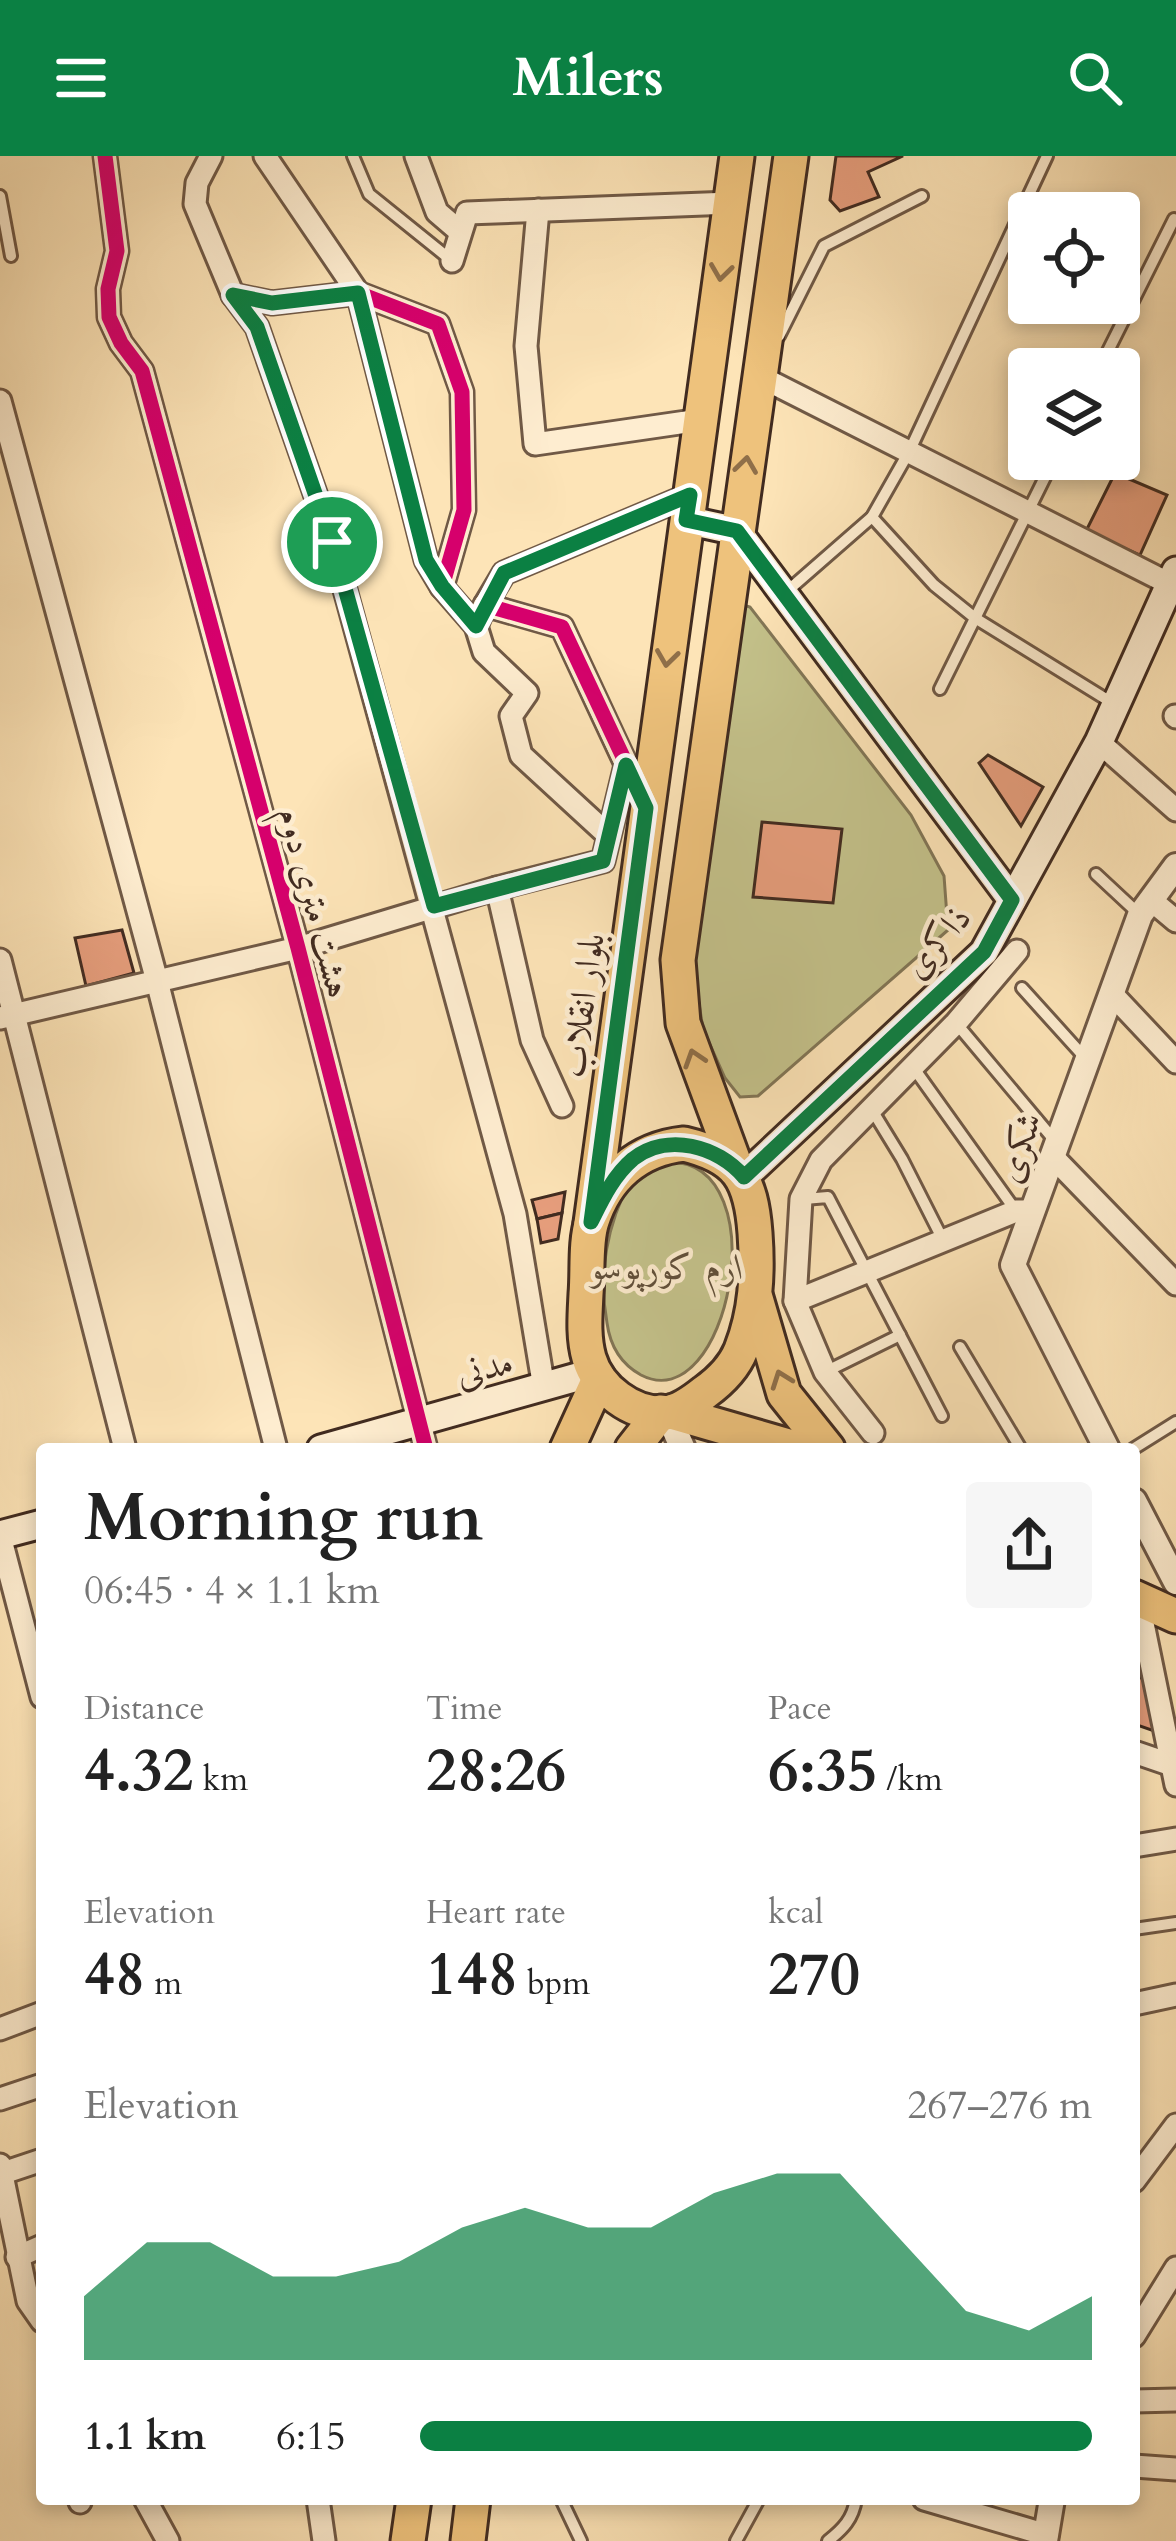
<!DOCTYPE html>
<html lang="en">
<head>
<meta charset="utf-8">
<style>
  :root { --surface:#fff; --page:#f6f6f6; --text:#222; --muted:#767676; --accent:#0b8043 }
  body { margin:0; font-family:Cardo,Amiri,serif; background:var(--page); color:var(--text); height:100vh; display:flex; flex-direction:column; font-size:45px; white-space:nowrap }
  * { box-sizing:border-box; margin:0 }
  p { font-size:39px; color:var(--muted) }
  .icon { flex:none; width:66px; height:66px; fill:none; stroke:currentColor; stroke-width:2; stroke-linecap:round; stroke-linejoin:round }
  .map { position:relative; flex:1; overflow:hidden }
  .sheet { position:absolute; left:36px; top:1287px; width:1104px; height:1062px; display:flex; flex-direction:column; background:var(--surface); border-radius:12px; box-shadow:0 6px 18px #0003 }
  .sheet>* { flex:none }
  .controls { position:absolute; left:1008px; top:36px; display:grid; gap:24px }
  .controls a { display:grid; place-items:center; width:132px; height:132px; border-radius:12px; background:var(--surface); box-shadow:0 6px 18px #0003; font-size:60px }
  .pin { position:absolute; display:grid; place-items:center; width:102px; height:102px; color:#fff; margin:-51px; border:6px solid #fff; border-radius:50%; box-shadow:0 3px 12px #0007 }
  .round { display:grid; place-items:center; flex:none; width:126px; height:126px; border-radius:12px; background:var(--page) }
  .summary { display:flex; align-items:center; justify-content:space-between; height:204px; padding:0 48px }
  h1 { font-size:66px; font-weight:600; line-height:90px }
  .stats { display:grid; grid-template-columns:repeat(3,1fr); gap:18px; height:204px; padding:12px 48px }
  .stats div { display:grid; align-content:center }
  .stats b { font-size:60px; font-weight:600 }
  .stats small { font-size:33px; font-weight:400 }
  .stats p { font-size:33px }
  .chart { height:336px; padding:24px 48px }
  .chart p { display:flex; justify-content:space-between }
  .chart svg { width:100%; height:216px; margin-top:12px; fill:var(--accent); opacity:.7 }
  ul { padding:0 48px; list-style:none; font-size:39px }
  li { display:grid; grid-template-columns:192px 144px 1fr; align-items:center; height:90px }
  li i { height:30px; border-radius:15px; background:var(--accent) }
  header { display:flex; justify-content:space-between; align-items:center; height:156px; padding:0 48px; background:var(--accent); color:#fff; font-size:54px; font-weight:600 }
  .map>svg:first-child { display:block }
</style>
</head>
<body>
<header><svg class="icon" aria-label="menu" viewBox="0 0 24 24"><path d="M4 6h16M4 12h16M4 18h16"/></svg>Milers<svg class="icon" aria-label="search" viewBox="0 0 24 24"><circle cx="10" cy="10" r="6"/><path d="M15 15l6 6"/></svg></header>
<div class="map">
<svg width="1176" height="2385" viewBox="0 0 1176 2385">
  <rect width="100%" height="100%" fill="#fde4b7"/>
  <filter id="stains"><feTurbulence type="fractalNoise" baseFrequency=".00167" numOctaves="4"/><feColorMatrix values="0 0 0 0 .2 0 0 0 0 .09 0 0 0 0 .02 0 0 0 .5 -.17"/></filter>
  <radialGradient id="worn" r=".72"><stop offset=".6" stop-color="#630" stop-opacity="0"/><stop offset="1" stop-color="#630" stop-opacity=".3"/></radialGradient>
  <g fill="#c4c28b" stroke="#827656" stroke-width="3">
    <path d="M743,449L750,451L911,659L944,720L948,774L758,940L740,941L725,922L703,873L693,809Z"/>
    <path d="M670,1006C779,1007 728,1264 641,1219C621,1208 610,1189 607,1167C598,1118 607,1067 631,1024Z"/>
  </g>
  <g fill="#e79e7d" stroke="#412b20" stroke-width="3">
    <path d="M836,0H903L868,16L879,41L840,55L830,44Z"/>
    <path d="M1115,317L1167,339L1140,399L1086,375Z"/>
    <path d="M988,599L1043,631L1021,670L979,607Z"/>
    <path d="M762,666L842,673L833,747L753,741Z"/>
    <path d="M122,774L134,817L86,830L75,782Z"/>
    <path d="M565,1036L562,1057L537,1063L532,1044Z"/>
    <path d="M562,1057L558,1083L541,1087L537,1063Z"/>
    <path d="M1134,1520L1149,1524L1160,1577L1134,1568Z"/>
  </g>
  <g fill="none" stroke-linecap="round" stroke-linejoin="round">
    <g stroke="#705946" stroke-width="16">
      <g id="service">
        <path d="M353,0L369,38L451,104"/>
        <path d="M0,40L11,100"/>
        <path d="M779,180L824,90L922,40"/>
        <path d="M1099,213L1174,63"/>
        <path d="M872,361L934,429L975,462L1114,548"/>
        <path d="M785,437L872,361L910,294L1047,0"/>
        <path d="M940,533L1054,303"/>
        <path d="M1096,718L1140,759"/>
        <path d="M1022,832L1087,904"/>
        <path d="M956,867L1055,985"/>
        <path d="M913,911L1016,1055"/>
        <path d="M872,954L902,1003L943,1084"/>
        <path d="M804,1043L828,1041L942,1260"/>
        <path d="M960,1191L1021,1293"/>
        <path d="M825,1216L900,1179"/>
        <path d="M1133,1293L1176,1266"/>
        <path d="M1134,1773L1176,1767"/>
        <path d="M561,2343L581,2385"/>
        <path d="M736,2385L759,2343"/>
        <path d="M828,2385C843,2373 853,2363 856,2343"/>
      </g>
    </g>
    <g stroke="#705946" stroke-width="27">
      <g id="minor">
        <path d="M105,0L117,95L108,133L109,161L121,187L142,215L298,792L426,1293"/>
        <path d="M211,0L197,27L195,48L233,139L257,171L332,386L515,1058L544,1232"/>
        <path d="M265,0L358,137L426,404L442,431"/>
        <path d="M416,0L437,56L458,74"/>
        <path d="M538,54L526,190L535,288L700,264"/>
        <path d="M452,105L467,57L731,47"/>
        <path d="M233,139L272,147L358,137L438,168L462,236L464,354L442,431L476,470L485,449L562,471L646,651"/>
        <path d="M759,220L1170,428"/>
        <path d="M0,245L157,825L276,1293"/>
        <path d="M485,449L504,417L690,339"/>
        <path d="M476,470L484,496L527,537L511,560L521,599L608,679"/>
        <path d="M1175,560L1176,561"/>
        <path d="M1099,586L1176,654"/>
        <path d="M497,732L532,884L562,950"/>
        <path d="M1151,744L1176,765"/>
        <path d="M0,804L125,1293"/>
        <path d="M1111,837L1176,906"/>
        <path d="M0,862L298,792L497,732L603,705L626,609"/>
        <path d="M1052,1000L1176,1128"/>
        <path d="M795,1145L1016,1055H1033"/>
        <path d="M873,1277L825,1216L795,1145L801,1043L821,1004L956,867L1017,795"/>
        <path d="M0,1380L42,1541"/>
        <path d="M1138,1443L1176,1629"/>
        <path d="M1134,1596L1172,1609"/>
        <path d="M1134,1690L1176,1683"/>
        <path d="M1134,1848L1176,1839"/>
        <path d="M0,1873L42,1857"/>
        <path d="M0,1943L42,1929"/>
        <path d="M0,2009L28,2145L42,2165"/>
        <path d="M3,2017L42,2004"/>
        <path d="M1134,2025L1176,1969"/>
        <path d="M17,2101L42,2090"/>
        <path d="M1134,2180L1176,2112"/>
        <path d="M1134,2245L1176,2244"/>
        <path d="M1134,2310L1176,2313"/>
        <path d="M79,2343L80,2346"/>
        <path d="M145,2343L168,2385"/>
        <path d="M318,2343L324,2385"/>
        <path d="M924,2343L1047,2379"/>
      </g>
    </g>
    <g stroke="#705946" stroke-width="30">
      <g id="tertiary">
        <path d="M667,1257L683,1293"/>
        <path d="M1107,1293L1013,1109L1140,759L1176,710"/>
        <path d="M1134,1345L1176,1426"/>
        <path d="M1045,2385L1052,2343"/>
      </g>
    </g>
    <g stroke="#412b20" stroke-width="33">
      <g id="secondary">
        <path d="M686,364L737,375L1012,744"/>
        <path d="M744,1021L984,796L1099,586L1176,415"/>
        <path d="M321,1293L595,1216"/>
        <path d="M0,1379L42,1368"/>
      </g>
    </g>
    <g stroke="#412b20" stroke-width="39">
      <g id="primary">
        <path d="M684,988C738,1001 751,1023 755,1077C758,1118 756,1156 741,1194C734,1211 719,1226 705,1236C695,1244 679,1256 665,1257C632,1259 598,1233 589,1202C583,1181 585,1159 586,1138C588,1115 585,1086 592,1065C606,1021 638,993 684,988Z"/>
        <path d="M736,1011L683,867L678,804L791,0"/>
        <path d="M591,1067L737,0"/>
        <path d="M756,1142L784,1238L828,1293"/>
        <path d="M671,1256L799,1293"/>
        <path d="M567,1293L599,1223"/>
        <path d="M632,1293L661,1256"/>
        <path d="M1134,1441L1176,1460"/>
        <path d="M408,2385L414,2343"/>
        <path d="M468,2385L473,2343"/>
      </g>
    </g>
    <use href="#service" stroke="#feedd0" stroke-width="10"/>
    <use href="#minor" stroke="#feedd0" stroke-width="21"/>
    <use href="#tertiary" stroke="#feedd0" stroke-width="24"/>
    <use href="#secondary" stroke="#feedd0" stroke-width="27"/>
    <use href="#primary" stroke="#eec27c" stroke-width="33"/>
    <g stroke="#feedd0" stroke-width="22">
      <g id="cycleway">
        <path d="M105,0L117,95L108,133L109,161L121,187L142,215L298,792L426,1293"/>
        <path d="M233,139L272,147L358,137L438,168L462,236L464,354L442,431L476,470L485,449L562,471L647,652"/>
      </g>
    </g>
    <use href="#cycleway" stroke="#d6006c" stroke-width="15"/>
  </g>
  <defs><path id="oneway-chevron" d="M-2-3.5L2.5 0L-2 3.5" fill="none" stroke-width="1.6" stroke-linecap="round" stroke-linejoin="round" transform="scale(3)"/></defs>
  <g stroke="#8f6f49">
    <use href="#oneway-chevron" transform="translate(721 116) rotate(98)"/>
    <use href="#oneway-chevron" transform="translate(746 309) rotate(-82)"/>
    <use href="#oneway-chevron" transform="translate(667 502) rotate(98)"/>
    <use href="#oneway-chevron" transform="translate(694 902) rotate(-108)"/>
    <use href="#oneway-chevron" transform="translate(781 1223) rotate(-110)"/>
  </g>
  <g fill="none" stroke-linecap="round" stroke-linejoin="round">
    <g stroke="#fff" stroke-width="24">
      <path id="route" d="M358,137L426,404L442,430L476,470L504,417L690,339L686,364L737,375L1012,744L984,796L744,1021C718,990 667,976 633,1003C613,1020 602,1044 591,1066L646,652L626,609L603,705L434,750L332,386L257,171L233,139L272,147Z"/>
    </g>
    <use href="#route" stroke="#0b8043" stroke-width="15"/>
  </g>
  <g text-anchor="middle" stroke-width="9" stroke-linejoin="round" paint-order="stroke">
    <g font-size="36" fill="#412b20" stroke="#feedd0">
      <text transform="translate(316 746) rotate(75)" y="13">هشت متری دوم</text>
      <text transform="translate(936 785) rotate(-49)" y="13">ذاکری</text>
      <text transform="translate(581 849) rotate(-82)" y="13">بلوار انقلاب</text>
      <text transform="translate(1018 991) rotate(-71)" y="13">شکری</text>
      <text transform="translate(484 1211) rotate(-15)" y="13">مدنی</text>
    </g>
    <g font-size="36" font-style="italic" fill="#62513b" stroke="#feedd0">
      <text x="667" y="1123">ارم کورپوسو</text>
    </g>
  </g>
  <rect width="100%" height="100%" filter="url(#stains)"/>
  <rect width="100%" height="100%" fill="url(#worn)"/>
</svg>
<div class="controls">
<a><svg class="icon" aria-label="locate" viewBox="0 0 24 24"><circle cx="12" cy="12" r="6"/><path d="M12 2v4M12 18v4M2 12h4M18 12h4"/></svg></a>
<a><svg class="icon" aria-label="layers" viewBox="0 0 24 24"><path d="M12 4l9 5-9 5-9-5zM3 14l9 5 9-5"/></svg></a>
</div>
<div class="pin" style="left:332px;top:386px;background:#1e9e55"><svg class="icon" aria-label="arrive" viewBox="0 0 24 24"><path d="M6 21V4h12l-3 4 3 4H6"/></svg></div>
<section class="sheet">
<div class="summary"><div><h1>Morning run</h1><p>06:45 · 4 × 1.1 km</p></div><a class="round"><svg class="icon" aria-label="share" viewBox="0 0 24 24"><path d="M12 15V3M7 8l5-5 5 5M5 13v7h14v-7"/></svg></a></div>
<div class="stats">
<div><p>Distance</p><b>4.32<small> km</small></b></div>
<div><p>Time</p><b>28:26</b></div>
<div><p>Pace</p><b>6:35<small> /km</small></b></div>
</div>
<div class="stats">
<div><p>Elevation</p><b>48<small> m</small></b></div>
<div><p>Heart rate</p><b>148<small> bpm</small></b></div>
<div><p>kcal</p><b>270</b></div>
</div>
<div class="chart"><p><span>Elevation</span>267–276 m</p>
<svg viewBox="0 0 160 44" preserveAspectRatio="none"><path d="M0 44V31L10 20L20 20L30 27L40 27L50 24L60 17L70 13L80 17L90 17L100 10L110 6L120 6L130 20L140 34L150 38L160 31V44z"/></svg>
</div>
<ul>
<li><b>1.1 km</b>6:15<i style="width:100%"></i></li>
</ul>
</section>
</div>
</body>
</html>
